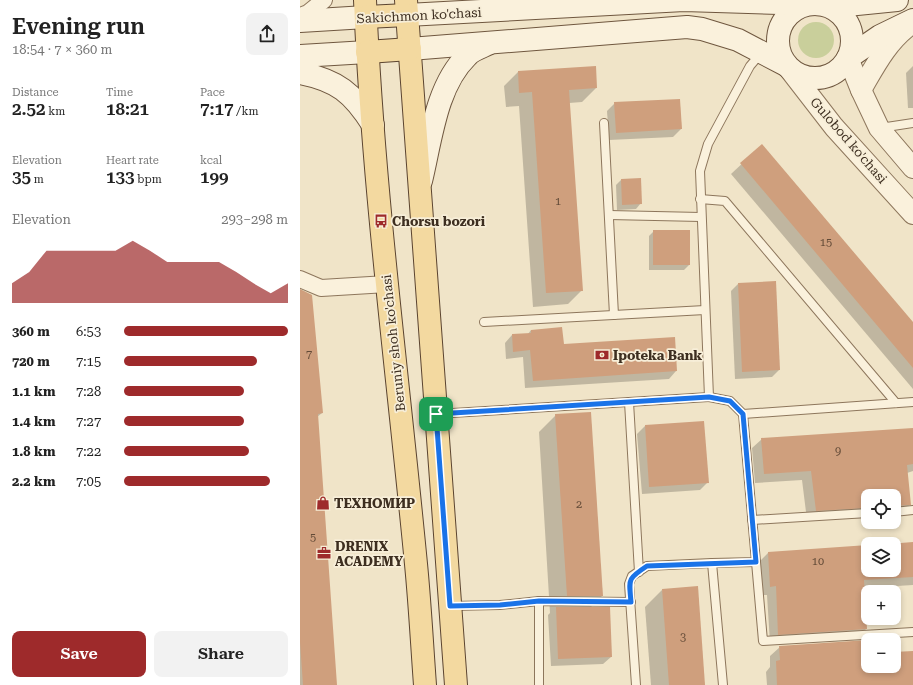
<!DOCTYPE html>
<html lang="en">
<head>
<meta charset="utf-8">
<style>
  :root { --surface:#fff; --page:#f2f2f2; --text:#222; --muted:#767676; --accent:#9e2a2b }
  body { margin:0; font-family:"Roboto Serif",serif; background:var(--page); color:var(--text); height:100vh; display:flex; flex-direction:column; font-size:15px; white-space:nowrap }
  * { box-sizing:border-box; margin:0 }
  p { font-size:13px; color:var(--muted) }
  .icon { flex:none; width:22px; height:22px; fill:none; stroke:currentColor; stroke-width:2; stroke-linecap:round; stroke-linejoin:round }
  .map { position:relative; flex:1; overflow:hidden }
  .panel { display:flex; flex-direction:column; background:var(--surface); width:300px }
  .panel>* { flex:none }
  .fabs { position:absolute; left:561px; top:489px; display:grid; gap:8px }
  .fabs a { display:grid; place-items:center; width:40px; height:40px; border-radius:8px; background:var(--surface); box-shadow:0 2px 6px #0003; font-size:20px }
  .pin { position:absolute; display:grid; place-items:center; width:34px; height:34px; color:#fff; margin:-17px; border-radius:8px; box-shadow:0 2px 6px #0006 }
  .round { display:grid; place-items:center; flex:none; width:42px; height:42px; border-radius:8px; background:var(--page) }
  .headline { display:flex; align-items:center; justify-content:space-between; height:68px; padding:0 12px }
  h1 { font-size:22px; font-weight:600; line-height:30px }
  .metrics { display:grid; grid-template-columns:repeat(3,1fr); gap:6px; height:68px; padding:4px 12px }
  .metrics div { display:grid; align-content:center }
  .metrics b { font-size:17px; font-weight:600 }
  .metrics small { font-size:11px; font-weight:400 }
  .metrics p { font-size:11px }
  .chart { height:112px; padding:8px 12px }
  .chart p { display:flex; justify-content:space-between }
  .chart svg { width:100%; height:72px; margin-top:4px; fill:var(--accent); opacity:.7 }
  .primary-button { display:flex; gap:8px; margin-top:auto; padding:8px 12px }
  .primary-button a { flex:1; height:46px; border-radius:8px; background:var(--accent); color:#fff; font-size:16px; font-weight:600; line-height:46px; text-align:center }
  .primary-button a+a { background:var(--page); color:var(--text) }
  ul { padding:0 12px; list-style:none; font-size:13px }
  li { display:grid; grid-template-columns:64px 48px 1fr; align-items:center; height:30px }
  li i { height:10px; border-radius:5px; background:var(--accent) }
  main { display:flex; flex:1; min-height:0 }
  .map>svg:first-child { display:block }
</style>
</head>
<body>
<main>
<section class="panel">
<div class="headline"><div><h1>Evening run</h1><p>18:54 · 7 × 360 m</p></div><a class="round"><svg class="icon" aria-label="share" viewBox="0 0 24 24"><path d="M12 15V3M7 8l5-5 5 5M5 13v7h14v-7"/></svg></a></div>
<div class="metrics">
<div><p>Distance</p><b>2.52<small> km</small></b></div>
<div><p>Time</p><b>18:21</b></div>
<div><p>Pace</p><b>7:17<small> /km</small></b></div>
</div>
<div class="metrics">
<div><p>Elevation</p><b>35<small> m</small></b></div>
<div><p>Heart rate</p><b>133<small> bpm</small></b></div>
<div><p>kcal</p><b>199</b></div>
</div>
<div class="chart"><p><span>Elevation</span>293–298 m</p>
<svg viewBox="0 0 160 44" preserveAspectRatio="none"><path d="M0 44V32L10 25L20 12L30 12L40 12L50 12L60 12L70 6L80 12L90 19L100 19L110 19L120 19L130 25L140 32L150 38L160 32V44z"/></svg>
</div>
<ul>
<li><b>360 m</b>6:53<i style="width:100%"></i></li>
<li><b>720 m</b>7:15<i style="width:81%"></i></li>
<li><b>1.1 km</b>7:28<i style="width:73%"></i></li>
<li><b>1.4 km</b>7:27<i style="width:73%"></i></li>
<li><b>1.8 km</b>7:22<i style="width:76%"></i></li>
<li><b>2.2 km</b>7:05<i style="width:89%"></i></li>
</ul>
<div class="primary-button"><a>Save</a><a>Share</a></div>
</section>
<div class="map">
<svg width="613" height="685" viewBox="0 0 613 685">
  <rect width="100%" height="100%" fill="#f0e4c8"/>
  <circle fill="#c9cf9b" cx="516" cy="40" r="18"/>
  <g fill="#0003">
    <path d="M613,66V108H608L606,73Z"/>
    <path d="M218,72L296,88L282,102L269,103L282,290L268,304L233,307L219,106L206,107L204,86Z"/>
    <path d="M315,103L381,129L373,137L309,140L307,111Z"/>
    <path d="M462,145L613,323V389L431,174Z"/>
    <path d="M321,180L341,203L336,209L317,210L316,185Z"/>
    <path d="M354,231L389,265L384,270H349V236Z"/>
    <path d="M438,284L479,370L472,377L435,379L431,291Z"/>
    <path d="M0,297L22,413L17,417L36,685H0Z"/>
    <path d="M231,330L263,345L376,371L369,379L225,388L223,357L206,359L205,343L212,335L228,334Z"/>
    <path d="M256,415L302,596L290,608L311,657L303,664L251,666L248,615L250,613L239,432Z"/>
    <path d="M403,422L407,483L400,490L342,494L337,434L345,426Z"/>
    <path d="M613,429V471L607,473L610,504L601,514H594V496H568V517L562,518L558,516L507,520L502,480L455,483L452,448L462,439Z"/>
    <path d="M613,543V585L564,588L566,629L557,638L470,643L467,595H462L459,562L468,553L568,546V570H594V545Z"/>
    <path d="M362,590L404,685H351L345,607Z"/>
    <path d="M480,647L568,655V666H594V653L613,652V685H467L466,672L470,667V656Z"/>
  </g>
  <g fill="#cf9f7d">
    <path d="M296,66L297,88L269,90L283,291L246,293L232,92L219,93L218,71Z"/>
    <path d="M380,99L382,129L316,133L314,102Z"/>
    <path d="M462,144L613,322V368L440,163Z"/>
    <path d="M341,178L342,204L322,205L321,179Z"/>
    <rect x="353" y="230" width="37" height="35"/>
    <path d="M476,281L480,370L442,372L438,283Z"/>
    <path d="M0,289L12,295L23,413L18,414L37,685H3L0,642Z"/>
    <path d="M262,327L264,344L375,337L377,371L233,381L230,350L213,352L212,334L231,333V330Z"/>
    <path d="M291,412L303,596H267L255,414Z"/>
    <path d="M404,421L409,483L349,487L345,425Z"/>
    <path d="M613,428V464L607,465L611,505L594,506V496H568V508L516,511L511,471L464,474L461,438Z"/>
    <path d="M613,542V577L564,580L567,629L478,635L476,586L470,587L468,552L568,545V570H594V544H588Z"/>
    <path d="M398,586L405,685H369L362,589Z"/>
    <path d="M256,607H310L312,657L258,659Z"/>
    <path d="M568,640V666H594V652L613,651V685H477L476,661L480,660L479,646Z"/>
  </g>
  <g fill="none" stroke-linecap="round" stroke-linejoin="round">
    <g stroke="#8d765c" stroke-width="10">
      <g id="service">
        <path d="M304,123L314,315"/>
        <path d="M580,128L613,123"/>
        <path d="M400,199L425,201L596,403"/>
        <path d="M309,215L401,217"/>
        <path d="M184,322L405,310"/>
        <path d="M329,402L339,572"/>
        <path d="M136,414L409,397"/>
        <path d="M443,414L613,402"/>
        <path d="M594,512L613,510"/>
        <path d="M452,520L568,513"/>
        <path d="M456,562L463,641L613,632"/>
        <path d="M152,606L200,605L239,601L331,602"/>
        <path d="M239,685V601"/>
        <path d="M336,685L329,584L332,576L347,566L412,563"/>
        <path d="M423,685L412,563L456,562L443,414L430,401L409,397L400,171L408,144L450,66L461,53"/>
      </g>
    </g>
    <g stroke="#8d765c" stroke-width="18">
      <g id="minor">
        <path d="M0,16L8,13L24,0"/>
        <path d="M0,279L21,288L87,284"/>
      </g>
    </g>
    <g stroke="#8d765c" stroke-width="22">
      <g id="tertiary">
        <path d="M548,58L561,90L579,128L613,168"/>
        <path d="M486,65L534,127L613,214"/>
        <path d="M561,90C575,66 587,42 610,25"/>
      </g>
    </g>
    <g stroke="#6f573f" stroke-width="24">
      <g id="secondary">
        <circle cx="515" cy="41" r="37"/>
        <path d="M107,15L384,0L547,5L597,0"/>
        <path d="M0,21L66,17"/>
        <path d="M110,49L387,27L402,29L438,40L486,65"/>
        <path d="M0,56L67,52"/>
        <path d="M548,58L580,36L613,20"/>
        <path d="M0,73C37,80 53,93 73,125"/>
        <path d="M121,181C131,140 136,86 167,56C172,50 182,47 188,44"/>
      </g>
    </g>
    <g stroke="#5b4430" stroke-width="24">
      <g id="primary">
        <path d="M65,0C73,189 98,376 116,564C120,605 122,645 125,685"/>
        <path d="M106,0L156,685"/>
        <path d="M66,17L107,15"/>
        <path d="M67,52L110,49"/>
      </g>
    </g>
    <use href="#service" stroke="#faf1dc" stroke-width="8"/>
    <use href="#minor" stroke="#faf1dc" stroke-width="16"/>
    <use href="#tertiary" stroke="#faf1dc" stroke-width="20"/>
    <use href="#secondary" stroke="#faf1dc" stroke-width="22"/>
    <use href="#primary" stroke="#f3d9a0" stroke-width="22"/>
  </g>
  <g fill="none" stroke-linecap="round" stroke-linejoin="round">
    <g stroke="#fff" stroke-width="8">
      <path id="route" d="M409,397L430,401L443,414L456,562L347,566C327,579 329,579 331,602L239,601L200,605L150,606L136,414Z"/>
    </g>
    <use href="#route" stroke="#1a73e8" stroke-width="5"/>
  </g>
  <defs>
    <g id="bus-bare" transform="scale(1.08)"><path d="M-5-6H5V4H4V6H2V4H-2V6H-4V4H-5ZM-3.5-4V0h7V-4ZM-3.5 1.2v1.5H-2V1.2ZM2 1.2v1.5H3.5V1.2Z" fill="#9e2a2b" stroke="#f7eed8" stroke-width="2.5" paint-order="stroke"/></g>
    <g id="bank-bare" transform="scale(1.08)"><path d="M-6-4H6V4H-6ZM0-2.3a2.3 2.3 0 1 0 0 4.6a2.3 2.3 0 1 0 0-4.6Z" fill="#9e2a2b" stroke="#f7eed8" stroke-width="2.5" paint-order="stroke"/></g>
    <g id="shop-bare" transform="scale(1.08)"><path d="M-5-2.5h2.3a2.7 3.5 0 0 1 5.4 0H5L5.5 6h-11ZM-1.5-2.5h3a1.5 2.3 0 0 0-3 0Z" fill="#9e2a2b" stroke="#f7eed8" stroke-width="2.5" paint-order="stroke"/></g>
    <g id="office-bare" transform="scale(1.08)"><path d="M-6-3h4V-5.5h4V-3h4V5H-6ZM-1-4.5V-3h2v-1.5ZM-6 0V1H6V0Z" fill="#9e2a2b" stroke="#f7eed8" stroke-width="2.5" paint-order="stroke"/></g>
  </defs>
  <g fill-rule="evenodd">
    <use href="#bus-bare" x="81" y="221"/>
    <use href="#bank-bare" x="302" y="355"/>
    <use href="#shop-bare" x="23" y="503"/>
    <use href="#office-bare" x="24" y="553"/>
  </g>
  <g text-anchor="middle" stroke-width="3.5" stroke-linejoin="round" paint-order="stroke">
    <g font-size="11" fill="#624a37">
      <text x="258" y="205">1</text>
      <text x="526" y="246">15</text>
      <text x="9" y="358">7</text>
      <text x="538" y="455">9</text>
      <text x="279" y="508">2</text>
      <text x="13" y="541">5</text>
      <text x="518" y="565">10</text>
      <text x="383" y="641">3</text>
    </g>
    <g font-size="13" fill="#3d2e20" stroke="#f7eed8">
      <text transform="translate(119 15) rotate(-3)" y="5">Sakichmon ko'chasi</text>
      <text transform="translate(549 140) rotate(49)" y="5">Gulobod ko'chasi</text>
      <text transform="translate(93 343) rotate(-96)" y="5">Beruniy shoh ko'chasi</text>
    </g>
    <g font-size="13" font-weight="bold" fill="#3d2e20" stroke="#f7eed8" text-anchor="start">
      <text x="92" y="226">Chorsu bozori</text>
      <text x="313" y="360">Ipoteka Bank</text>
      <text x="34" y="508">ТЕХНОМИР</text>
      <text x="35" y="551">DRENIX<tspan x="35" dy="15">ACADEMY</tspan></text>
    </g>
  </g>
</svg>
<div class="fabs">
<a><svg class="icon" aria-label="locate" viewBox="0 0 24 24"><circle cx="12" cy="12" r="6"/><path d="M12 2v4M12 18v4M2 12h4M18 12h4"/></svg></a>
<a><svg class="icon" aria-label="layers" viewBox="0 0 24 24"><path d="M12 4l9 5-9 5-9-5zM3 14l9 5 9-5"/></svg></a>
<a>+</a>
<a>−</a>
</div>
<div class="pin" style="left:136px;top:414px;background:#1e9e55"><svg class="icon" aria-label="arrive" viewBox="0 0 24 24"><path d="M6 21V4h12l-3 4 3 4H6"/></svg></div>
</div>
</main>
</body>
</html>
